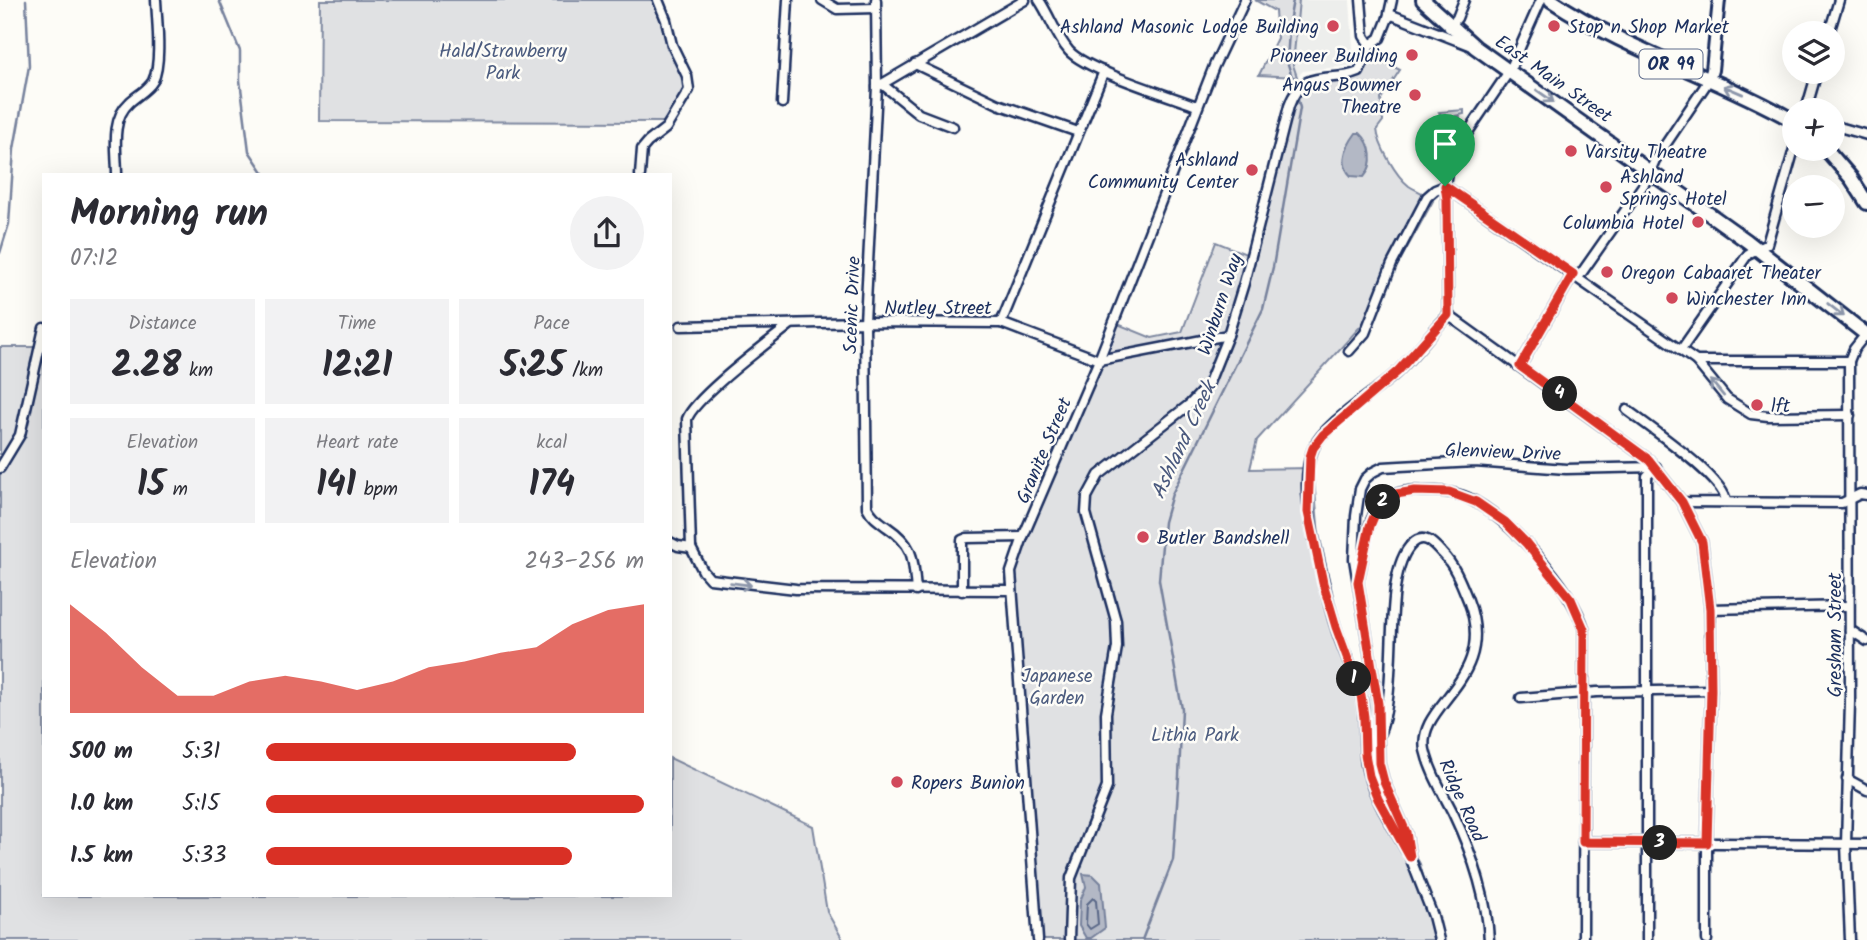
<!DOCTYPE html>
<html lang="en">
<head>
<meta charset="utf-8">
<style>
  :root { --surface:#fff; --page:#f2f2f3; --text:#2b2b33; --muted:#7c7c81; --accent:#d93025 }
  body { margin:0; font-family:Kalam,sans-serif; background:var(--page); color:var(--text); height:100vh; display:flex; flex-direction:column; font-size:26px; white-space:nowrap }
  * { box-sizing:border-box; margin:0 }
  p { font-size:23px; color:var(--muted) }
  .icon { flex:none; width:38px; height:38px; fill:none; stroke:currentColor; stroke-width:2; stroke-linecap:round; stroke-linejoin:round }
  .map { position:relative; flex:1; overflow:hidden }
  .side { position:absolute; left:42px; top:173px; width:630px; height:724px; display:flex; flex-direction:column; background:var(--surface); border-radius:0px; box-shadow:0 7px 28px #0002 }
  .side>* { flex:none }
  .fabs { position:absolute; left:1782px; top:21px; display:grid; gap:14px }
  .fabs a { display:grid; place-items:center; width:63px; height:63px; border-radius:50%; background:var(--surface); box-shadow:0 7px 28px #0002; font-size:35px }
  .pin { position:absolute; display:grid; place-items:center; width:60px; height:60px; color:#fff; margin:-72px -30px; border-radius:50% 50% 50% 0; rotate:-45deg; box-shadow:0 0 7px #0007 }
  .pin .icon { rotate:45deg }
  .km { position:absolute; width:35px; height:35px; margin:-18px; border-radius:50%; background:#222; color:#fff; font-size:19px; line-height:35px; text-align:center }
  .round { display:grid; place-items:center; flex:none; width:74px; height:74px; border-radius:37px; background:var(--page) }
  .overview { display:flex; align-items:center; justify-content:space-between; height:119px; padding:0 28px }
  h1 { font-size:38px; font-weight:700; line-height:52px }
  .stats { display:grid; grid-template-columns:repeat(3,1fr); gap:10px; height:119px; padding:7px 28px }
  .stats div { display:grid; align-content:center; border-radius:0px; background:var(--page); text-align:center }
  .stats b { font-size:35px; font-weight:700 }
  .stats small { font-size:19px; font-weight:400 }
  .stats p { font-size:19px }
  .chart { height:196px; padding:14px 28px }
  .chart p { display:flex; justify-content:space-between }
  .chart svg { width:100%; height:126px; margin-top:7px; fill:var(--accent); opacity:.7 }
  ul { padding:0 28px; list-style:none; font-size:23px }
  li { display:grid; grid-template-columns:112px 84px 1fr; align-items:center; height:52px }
  li i { height:18px; border-radius:9px; background:var(--accent) }
  .map>svg:first-child { display:block }
</style>
</head>
<body>
<div class="map">
<svg width="1867" height="940" viewBox="0 0 1867 940">
  <rect width="100%" height="100%" fill="#fdfcf7"/>
  <filter id="ink" filterUnits="userSpaceOnUse"><feTurbulence type="fractalNoise" baseFrequency=".0143" numOctaves="2"/><feDisplacementMap in="SourceGraphic" scale="14" xChannelSelector="R" yChannelSelector="G"/><feConvolveMatrix kernelMatrix="1 2 1 2 8 2 1 2 1" color-interpolation-filters="sRGB"/></filter>
  <g filter="url(#ink)">
    <path fill="#edeeec" d="M1299,0H1350L1354,65L1303,71L1297,77L1293,65Z"/>
    <g fill="#e0e1e3" stroke="#7e88a0" stroke-width="2">
      <path d="M320,0H654L670,50L686,82L675,108L663,122L319,121Z"/>
      <path d="M1255,0H1299L1293,65L1297,77L1259,75L1277,38L1275,11Z"/>
      <path d="M1370,55L1400,70L1381,99L1383,121L1377,129C1378,145 1396,176 1409,186C1417,191 1425,193 1433,201L1369,317L1257,440L1250,469L1313,468L1320,548L1336,618L1359,677L1371,771L1376,787L1420,864L1439,940H1038L1011,572L1113,322L1152,338L1182,332L1216,242L1251,256L1289,106L1301,86L1351,75Z"/>
      <path d="M1464,110V114L1455,116L1460,117V119L1455,120V125L1444,124L1445,121H1439L1442,117L1439,112Z"/>
      <path d="M0,347H44V896H670V758L813,826L827,912L843,940H0Z"/>
    </g>
    <g fill="#b3b8c5" stroke="#76819c" stroke-width="2">
      <path d="M1356,133H1360C1372,144 1375,164 1364,177L1351,176C1338,163 1347,145 1356,133Z"/>
      <path d="M1083,874L1093,875L1101,883L1105,928L1091,938H1086L1079,926L1080,901L1086,887Z"/>
    </g>
    <g fill="none" stroke-linecap="round" stroke-linejoin="round">
      <path stroke="#586687" stroke-width="2" d="M1093,898L1096,901L1098,924L1090,929L1086,924L1087,904Z"/>
      <g stroke="#76819c" stroke-width="2.5">
        <path d="M219,0L240,51V80L249,151L265,175"/>
        <path d="M1293,0L1290,17L1287,61L1296,90"/>
        <path d="M0,253L9,224L14,149L29,66L26,0"/>
        <path d="M1142,940L1173,860L1179,776L1182,709L1159,580L1164,522L1172,494L1263,309L1273,267L1300,108L1297,96"/>
      </g>
      <g stroke="#1b2f5e" stroke-width="13">
        <g id="street">
          <path d="M822,0L837,9L876,8"/>
          <path d="M876,0L877,87L865,322L867,507C872,517 879,521 887,527C915,546 913,559 916,591"/>
          <path d="M1039,0C1050,16 1056,36 1069,51C1086,70 1170,96 1197,106"/>
          <path d="M1361,0L1364,36L1370,45"/>
          <path d="M1388,18L1392,0"/>
          <path d="M1449,28L1457,18L1464,0"/>
          <path d="M1829,33L1839,0"/>
          <path d="M915,64L998,104L1078,132"/>
          <path d="M882,84L919,114L953,127"/>
          <path d="M877,87L1025,0"/>
          <path d="M782,103L788,0"/>
          <path d="M1806,110L1817,72"/>
          <path d="M1832,125L1867,135"/>
          <path d="M117,175C117,152 110,120 129,103C137,95 147,91 153,81C162,63 157,21 156,0"/>
          <path d="M640,175L642,149L648,142L666,128L689,90L687,76L672,45L666,20L658,0"/>
          <path d="M1445,186L1696,361H1849"/>
          <path d="M1578,278L1646,181L1655,160L1709,80"/>
          <path d="M1448,315L1649,460L1682,502L1842,503L1860,494L1867,495"/>
          <path d="M1001,323L1104,71"/>
          <path d="M791,324C769,342 695,397 687,419L691,548L703,571L710,579L796,589L1011,590"/>
          <path d="M681,326L865,322L1001,323L1099,360L1228,335"/>
          <path d="M1681,350L1748,254L1767,244L1794,149"/>
          <path d="M1349,351L1365,333L1392,264L1427,197L1435,190L1445,186L1449,160L1510,70L1541,0"/>
          <path d="M1696,361L1727,399L1751,414L1768,416L1850,415"/>
          <path d="M1520,366L1573,274"/>
          <path d="M1627,410C1648,426 1726,479 1726,502"/>
          <path d="M0,468L20,435L44,328"/>
          <path d="M1682,502L1702,542L1710,609L1711,690L1707,843V940"/>
          <path d="M670,542L678,546L691,548"/>
          <path d="M1358,580C1365,557 1364,523 1381,504C1392,492 1406,490 1421,491C1437,491 1453,491 1468,498C1509,517 1571,586 1584,629L1583,940"/>
          <path d="M962,591V540L967,538L1023,537"/>
          <path d="M1710,609L1849,606"/>
          <path d="M1850,630L1867,641"/>
          <path d="M1521,698L1597,692L1711,690"/>
          <path d="M1379,735C1401,687 1380,574 1412,544C1424,532 1434,544 1442,553C1455,566 1461,583 1468,600C1499,681 1416,703 1425,750C1430,772 1443,793 1453,813C1472,853 1487,896 1489,940"/>
          <path d="M1847,779L1867,790"/>
          <path d="M1583,842L1867,844"/>
          <path d="M1406,850C1391,823 1371,794 1366,764C1362,741 1367,718 1361,695C1354,671 1342,649 1335,625C1326,596 1321,567 1314,538C1308,510 1302,476 1313,449C1324,423 1373,394 1395,374C1414,356 1430,334 1448,315L1447,199L1445,186"/>
          <path d="M1038,940L1011,572L1023,537L1099,360L1214,66L1245,0"/>
          <path d="M1069,940L1071,878L1107,787L1106,713L1117,647L1116,621L1086,513L1087,497L1099,475L1190,404L1208,385L1228,335L1244,283L1289,106C1303,66 1331,84 1359,72L1370,45L1380,38L1388,18L1392,15L1469,45"/>
          <path d="M1439,940L1433,916L1410,857L1406,832L1384,782L1379,763L1378,704L1354,559L1356,516L1360,489L1365,479L1373,472L1383,467L1400,466L1475,462L1566,469L1656,467"/>
          <path d="M1647,940V476L1656,467"/>
          <path d="M1850,940L1846,844L1850,702L1849,361L1854,349L1866,334"/>
        </g>
      </g>
      <g stroke="#1b2f5e" stroke-width="16">
        <path id="secondary" d="M1709,80L1712,70L1719,0"/>
      </g>
      <g stroke="#1b2f5e" stroke-width="18">
        <g id="primary">
          <path d="M1423,0L1475,47L1747,241L1867,335"/>
          <path d="M1551,0C1627,51 1715,76 1794,121"/>
          <path d="M1826,149L1851,178L1867,203"/>
        </g>
      </g>
      <use href="#street" stroke="#fdfcf7" stroke-width="8"/>
      <use href="#secondary" stroke="#fdfcf7" stroke-width="10"/>
      <use href="#primary" stroke="#fdfcf7" stroke-width="12"/>
    </g>
    <defs><path id="oneway-shaft" d="M-6 0H5M1.5-3L5.5 0L1.5 3" fill="none" stroke-width="1.6" stroke-linecap="round" stroke-linejoin="round" transform="scale(1.75)"/></defs>
    <g stroke="#8c96aa">
      <use href="#oneway-shaft" transform="translate(1733 90) rotate(-157)"/>
      <use href="#oneway-shaft" transform="translate(1545 96) rotate(35)"/>
      <use href="#oneway-shaft" transform="translate(1836 310) rotate(38)"/>
      <use href="#oneway-shaft" transform="translate(1717 388) rotate(-130)"/>
      <use href="#oneway-shaft" transform="translate(741 584) rotate(7)"/>
    </g>
  </g>
  <g fill="none" stroke-linecap="round" stroke-linejoin="round" filter="url(#ink)">
    <g stroke="#fff" stroke-width="14">
      <path id="route" d="M1445,186L1573,274L1520,366L1649,460L1682,502L1702,542L1710,609L1711,690L1707,843L1583,842L1584,629L1571,599L1526,543L1505,522L1476,502L1449,492L1415,491L1396,494L1378,507L1370,526L1358,582L1378,704L1379,763L1384,782L1406,832L1410,857L1378,799L1369,776L1365,754L1364,717L1361,695L1336,627L1323,583L1308,512L1310,457L1313,448L1323,435L1398,371L1448,315L1447,199Z"/>
    </g>
    <use href="#route" stroke="#d93025" stroke-width="9"/>
  </g>
  <g fill="#d1495b" stroke="#fdfcf7" stroke-width="2.5">
    <circle cx="1333" cy="26" r="7"/>
    <circle cx="1554" cy="26" r="7"/>
    <circle cx="1412" cy="55" r="7"/>
    <circle cx="1415" cy="95" r="7"/>
    <circle cx="1571" cy="151" r="7"/>
    <circle cx="1252" cy="170" r="7"/>
    <circle cx="1606" cy="187" r="7"/>
    <circle cx="1698" cy="222" r="7"/>
    <circle cx="1607" cy="272" r="7"/>
    <circle cx="1672" cy="298" r="7"/>
    <circle cx="1757" cy="405" r="7"/>
    <circle cx="1143" cy="537" r="7"/>
    <circle cx="897" cy="782" r="7"/>
  </g>
  <g text-anchor="middle" stroke-width="5" stroke-linejoin="round" paint-order="stroke">
    <rect fill="#fdfcf7" stroke="#5f6c8c" stroke-width="2" x="1639.5" y="49.5" width="63" height="29" rx="5"/>
    <g font-size="18" font-weight="bold" fill="#1b2f5e">
      <text x="1671" y="70">OR 99</text>
    </g>
    <g font-size="19" fill="#1b2f5e" stroke="#fdfcf7" text-anchor="start">
      <text x="1319" y="33" text-anchor="end">Ashland Masonic Lodge Building</text>
      <text x="1568" y="33">Stop n Shop Market</text>
      <text x="1398" y="62" text-anchor="end">Pioneer Building</text>
      <text x="1401" y="91" text-anchor="end">Angus Bowmer<tspan x="1401" dy="22">Theatre</tspan></text>
      <text x="1585" y="158">Varsity Theatre</text>
      <text x="1238" y="166" text-anchor="end">Ashland<tspan x="1238" dy="22">Community Center</tspan></text>
      <text x="1620" y="183">Ashland<tspan x="1620" dy="22">Springs Hotel</tspan></text>
      <text x="1684" y="229" text-anchor="end">Columbia Hotel</text>
      <text x="1621" y="279">Oregon Cabaaret Theater</text>
      <text x="1686" y="305">Winchester Inn</text>
      <text x="1771" y="412">lft</text>
      <text x="1157" y="544">Butler Bandshell</text>
      <text x="911" y="789">Ropers Bunion</text>
    </g>
    <g font-size="19" fill="#4c5c7f" stroke="#fdfcf7">
      <text x="503" y="57">Hald/Strawberry<tspan x="503" dy="22">Park</tspan></text>
      <text x="1057" y="682">Japanese<tspan x="1057" dy="22">Garden</tspan></text>
      <text x="1195" y="741">Lithia Park</text>
    </g>
    <g font-size="19" fill="#1b2f5e" stroke="#fdfcf7">
      <text transform="translate(1554 78) rotate(35)" y="7">East Main Street</text>
      <text transform="translate(1219 304) rotate(-72)" y="7">Winburn Way</text>
      <text transform="translate(851 305) rotate(-88)" y="7">Scenic Drive</text>
      <text x="938" y="314">Nutley Street</text>
      <text transform="translate(1043 450) rotate(-67)" y="7">Granite Street</text>
      <text transform="translate(1503 451) rotate(2)" y="7">Glenview Drive</text>
      <text transform="translate(1834 635) rotate(-90)" y="7">Gresham Street</text>
      <text transform="translate(1463 800) rotate(66)" y="7">Ridge Road</text>
    </g>
    <g font-size="21" font-style="italic" fill="#49587d" stroke="#fdfcf7">
      <text transform="translate(1183 440) rotate(-65)" y="7">Ashland Creek</text>
    </g>
  </g>
</svg>
<div class="fabs">
<a><svg class="icon" aria-label="layers" viewBox="0 0 24 24"><path d="M12 4l9 5-9 5-9-5zM3 14l9 5 9-5"/></svg></a>
<a>+</a>
<a>−</a>
</div>
<div class="pin" style="left:1445px;top:186px;background:#1e9e55"><svg class="icon" aria-label="arrive" viewBox="0 0 24 24"><path d="M6 21V4h12l-3 4 3 4H6"/></svg></div>
<b class="km" style="left:1354px;top:679px">1</b>
<b class="km" style="left:1383px;top:502px">2</b>
<b class="km" style="left:1660px;top:843px">3</b>
<b class="km" style="left:1560px;top:394px">4</b>
<section class="side">
<div class="overview"><div><h1>Morning run</h1><p>07:12</p></div><a class="round"><svg class="icon" aria-label="share" viewBox="0 0 24 24"><path d="M12 15V3M7 8l5-5 5 5M5 13v7h14v-7"/></svg></a></div>
<div class="stats">
<div><p>Distance</p><b>2.28<small> km</small></b></div>
<div><p>Time</p><b>12:21</b></div>
<div><p>Pace</p><b>5:25<small> /km</small></b></div>
</div>
<div class="stats">
<div><p>Elevation</p><b>15<small> m</small></b></div>
<div><p>Heart rate</p><b>141<small> bpm</small></b></div>
<div><p>kcal</p><b>174</b></div>
</div>
<div class="chart"><p><span>Elevation</span>243–256 m</p>
<svg viewBox="0 0 160 44" preserveAspectRatio="none"><path d="M0 44V6L10 16L20 28L30 38L40 38L50 33L60 31L70 33L80 36L90 33L100 28L110 26L120 23L130 21L140 13L150 8L160 6V44z"/></svg>
</div>
<ul>
<li><b>500 m</b>5:31<i style="width:82%"></i></li>
<li><b>1.0 km</b>5:15<i style="width:100%"></i></li>
<li><b>1.5 km</b>5:33<i style="width:81%"></i></li>
</ul>
</section>
</div>
</body>
</html>
